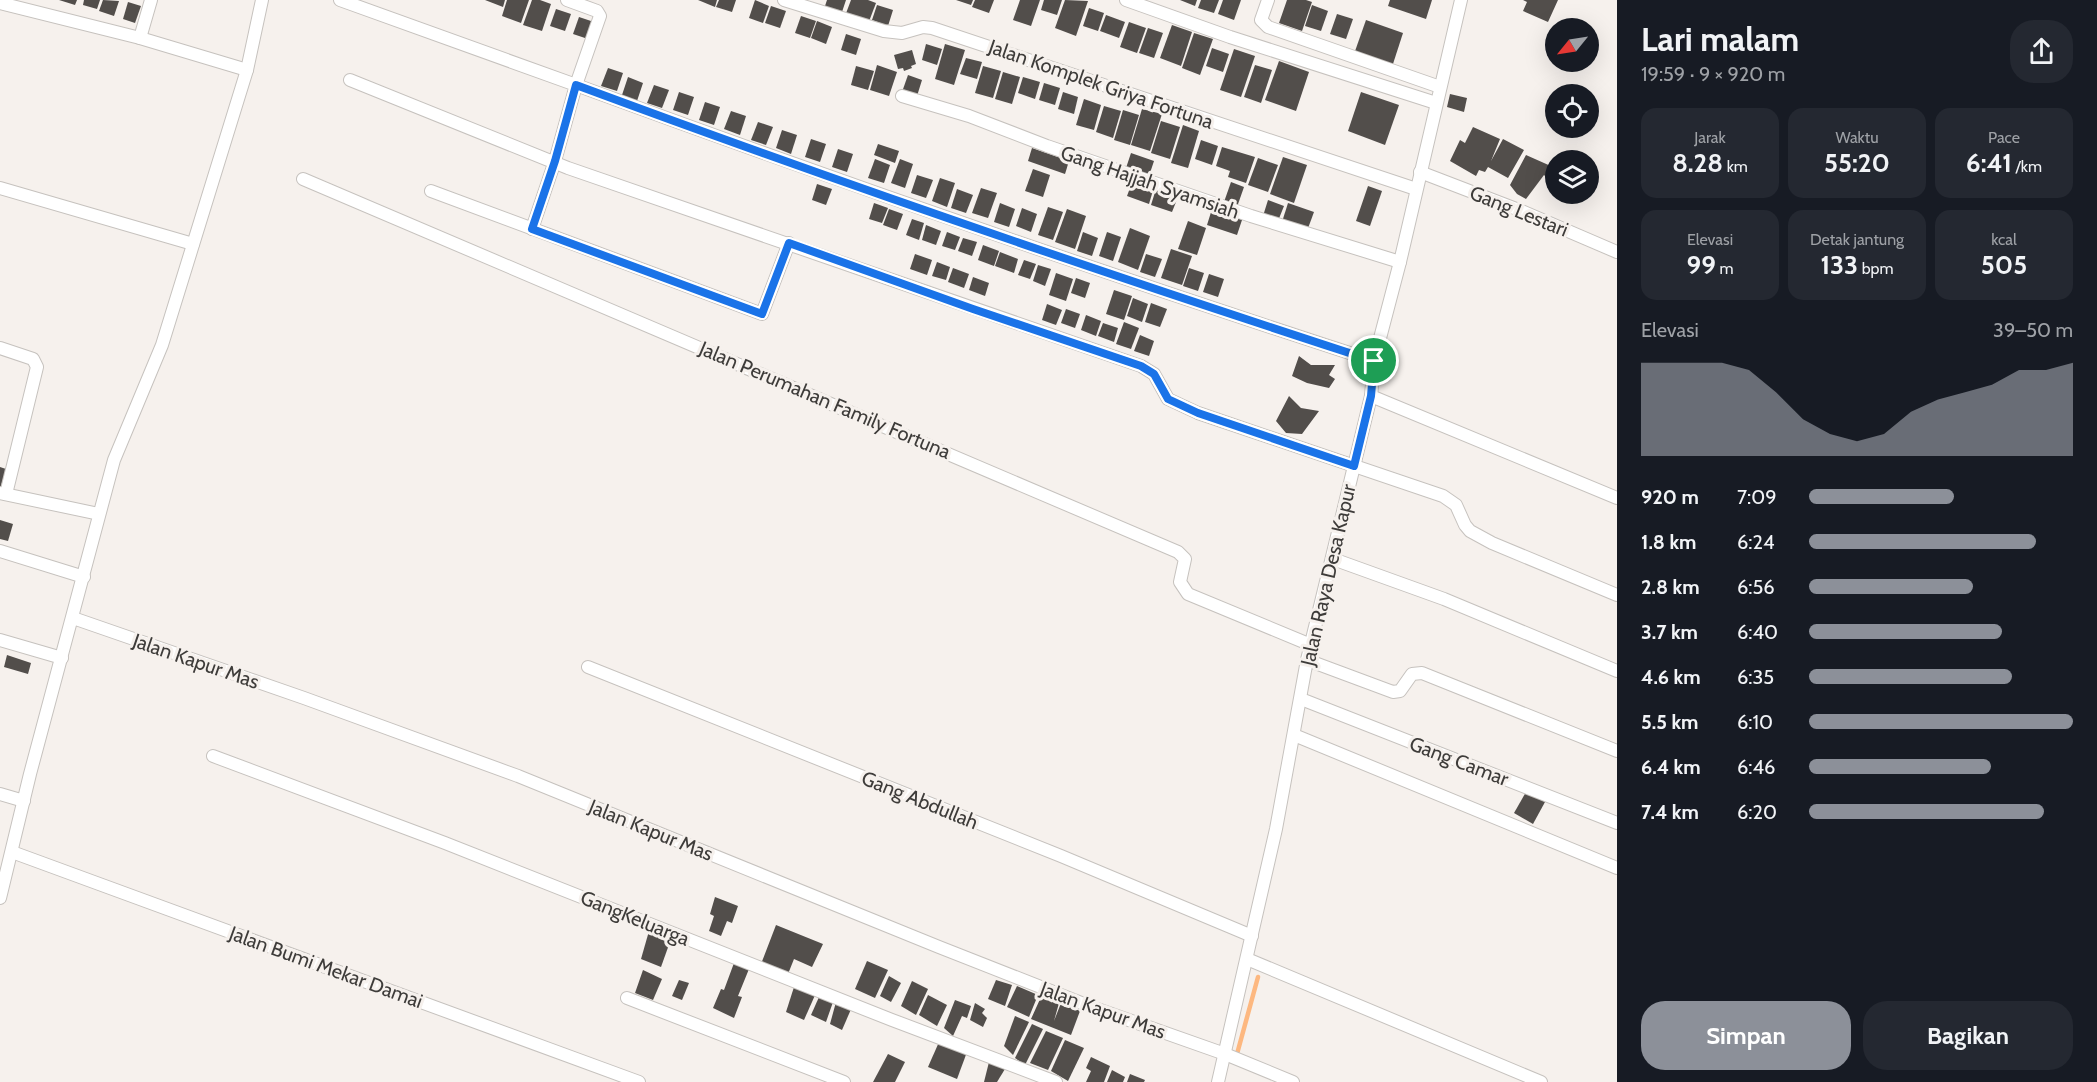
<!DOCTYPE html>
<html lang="id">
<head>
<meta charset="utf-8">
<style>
  :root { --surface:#171b24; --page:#242831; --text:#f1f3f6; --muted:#9ea1a6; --accent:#8c9099 }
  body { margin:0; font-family:Cabin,sans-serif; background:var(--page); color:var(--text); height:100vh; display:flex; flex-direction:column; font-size:22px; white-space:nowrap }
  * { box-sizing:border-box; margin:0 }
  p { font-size:20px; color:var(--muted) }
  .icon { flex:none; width:33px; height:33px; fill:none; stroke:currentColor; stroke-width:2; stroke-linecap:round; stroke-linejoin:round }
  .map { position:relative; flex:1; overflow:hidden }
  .drawer { display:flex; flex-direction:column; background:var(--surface); width:480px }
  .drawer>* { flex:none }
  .needle { width:39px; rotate:240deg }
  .buttons { position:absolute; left:1545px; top:18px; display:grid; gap:12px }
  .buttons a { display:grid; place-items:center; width:54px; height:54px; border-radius:50%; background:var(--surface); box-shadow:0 6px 24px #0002; font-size:30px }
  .pin { position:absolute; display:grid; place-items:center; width:51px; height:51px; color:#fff; margin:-26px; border:3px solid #fff; border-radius:50%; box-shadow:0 2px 6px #0007 }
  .round { display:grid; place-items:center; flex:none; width:63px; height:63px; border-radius:24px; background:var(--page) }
  .summary { display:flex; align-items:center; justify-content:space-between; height:102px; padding:0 24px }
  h1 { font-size:33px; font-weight:800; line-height:45px }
  .metrics { display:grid; grid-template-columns:repeat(3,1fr); gap:9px; height:102px; padding:6px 24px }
  .metrics div { display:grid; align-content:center; border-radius:15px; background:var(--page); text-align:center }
  .metrics b { font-size:26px; font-weight:800 }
  .metrics small { font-size:16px; font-weight:400 }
  .metrics p { font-size:16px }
  .chart { height:168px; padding:12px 24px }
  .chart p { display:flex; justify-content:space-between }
  .chart svg { width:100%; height:108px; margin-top:6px; fill:var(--accent); opacity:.7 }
  .primary-button { display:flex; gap:12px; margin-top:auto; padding:12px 24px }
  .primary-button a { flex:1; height:69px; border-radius:24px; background:var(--accent); color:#fff; font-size:24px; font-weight:800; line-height:69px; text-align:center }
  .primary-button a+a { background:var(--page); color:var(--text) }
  ul { padding:0 24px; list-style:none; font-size:20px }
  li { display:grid; grid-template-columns:96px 72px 1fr; align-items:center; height:45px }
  li i { height:15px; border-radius:8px; background:var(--accent) }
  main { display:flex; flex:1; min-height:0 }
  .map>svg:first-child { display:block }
</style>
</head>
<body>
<main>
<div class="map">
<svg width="1617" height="1082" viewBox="0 0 1617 1082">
  <rect width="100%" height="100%" fill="#f6f1ed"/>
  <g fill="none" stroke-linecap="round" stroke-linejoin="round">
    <path stroke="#fdb880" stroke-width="4.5" d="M1237,1054L1258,977"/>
  </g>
  <g fill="#524e4b">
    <path d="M59,0H77L75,5Z"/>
    <path d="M84,0H100L97,9L83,5Z"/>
    <path d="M103,0L119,1L114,16L99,11Z"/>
    <path d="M485,0H505L503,7Z"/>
    <path d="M507,0H529L521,23L502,16Z"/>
    <path d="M532,0H540L551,4L542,31L523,25Z"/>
    <path d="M698,0H717L715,7Z"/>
    <path d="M719,0H736L732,12L716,7Z"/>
    <path d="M755,0L769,6L763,23L749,18Z"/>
    <path d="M827,0H846L841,15L824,9Z"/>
    <path d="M851,0H868L876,3L868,24L845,16Z"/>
    <path d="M956,0H973L971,5Z"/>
    <path d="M975,0H994L989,13L972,7Z"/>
    <path d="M1020,0H1040L1031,26L1013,20Z"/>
    <path d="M1044,0H1062L1057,15L1041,10Z"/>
    <path d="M1065,0L1088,1L1076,36L1055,28Z"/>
    <path d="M1180,0H1197L1195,6Z"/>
    <path d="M1201,0H1219L1214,13L1198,8Z"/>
    <path d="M1223,0H1241L1234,20L1218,14Z"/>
    <path d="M1287,0H1306L1312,2L1302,31L1279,23Z"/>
    <path d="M1390,0H1432L1426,19L1388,6Z"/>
    <path d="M1523,0H1558L1548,22L1523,11L1527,2Z"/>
    <path d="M128,2L141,6L135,23L123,19Z"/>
    <path d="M877,5L893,10L888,26L872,20Z"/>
    <path d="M1312,5L1328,11L1321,31L1305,26Z"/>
    <path d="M771,6L786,11L780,28L765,23Z"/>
    <path d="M1089,8L1104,13L1098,31L1083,26Z"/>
    <path d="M556,9L571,14L565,31L550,26Z"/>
    <path d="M1337,14L1353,19L1346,39L1330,34Z"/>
    <path d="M1106,15L1125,22L1119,38L1100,31Z"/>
    <path d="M801,16L816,21L810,38L795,33Z"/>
    <path d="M579,17L594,22L588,39L573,34Z"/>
    <path d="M1366,20L1403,33L1392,67L1354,54Z"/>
    <path d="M817,21L832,27L826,44L811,38Z"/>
    <path d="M1129,22L1146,28L1137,53L1120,47Z"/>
    <path d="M1172,25L1192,32L1181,66L1160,58Z"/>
    <path d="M1148,28L1163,33L1154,58L1139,53Z"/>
    <path d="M1194,33L1213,39L1200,75L1182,68Z"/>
    <path d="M846,34L861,39L856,55L841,50Z"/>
    <path d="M926,44L942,49L937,65L922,60Z"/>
    <path d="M945,44L965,50L954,85L935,79Z"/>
    <path d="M1212,48L1229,54L1223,72L1206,66Z"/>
    <path d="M1234,49L1255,56L1241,97L1220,90Z"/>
    <path d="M912,50L916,64L911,66L912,68L904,71L903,68L898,69L894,55Z"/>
    <path d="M966,58L982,62L977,79L960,74Z"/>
    <path d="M1279,61L1309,72L1296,111L1265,100Z"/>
    <path d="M877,65L897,72L889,96L870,90Z"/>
    <path d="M1255,65L1272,70L1261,103L1244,97Z"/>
    <path d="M856,66L874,71L868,90L851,85Z"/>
    <path d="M983,66L1001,71L993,98L975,93Z"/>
    <path d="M608,68L623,73L617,91L601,86Z"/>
    <path d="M1003,72L1020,77L1012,104L995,99Z"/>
    <path d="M908,75L922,80L917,96L902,92Z"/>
    <path d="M628,77L643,83L637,101L622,95Z"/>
    <path d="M1023,77L1040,82L1035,99L1018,93Z"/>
    <path d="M1044,83L1060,88L1055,105L1039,100Z"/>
    <path d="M654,85L669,90L662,108L647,103Z"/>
    <path d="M679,92L694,97L688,115L673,110Z"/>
    <path d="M1063,92L1078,97L1074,114L1058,109Z"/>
    <path d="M1361,92L1399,105L1385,145L1348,131Z"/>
    <path d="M1450,94L1467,98L1464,112L1447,107Z"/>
    <path d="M1084,99L1101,105L1094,130L1076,125Z"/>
    <path d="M705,102L720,107L714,125L699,120Z"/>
    <path d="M1104,106L1121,111L1113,138L1096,132Z"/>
    <path d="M1142,109L1162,114L1150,151L1131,145Z"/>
    <path d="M1123,110L1139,115L1130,145L1114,140Z"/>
    <path d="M731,111L746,116L740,135L724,129Z"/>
    <path d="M1161,121L1180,127L1170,159L1151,153Z"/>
    <path d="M758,122L773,127L766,145L751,140Z"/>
    <path d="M1183,125L1199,131L1188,168L1171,163Z"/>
    <path d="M1473,127L1500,139L1491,161L1503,139L1524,150L1508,178L1488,167L1485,172L1479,170L1476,176L1450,161L1460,140L1465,143Z"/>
    <path d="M782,130L797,135L791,154L776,148Z"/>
    <path d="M811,139L826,144L820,162L805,157Z"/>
    <path d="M1201,140L1218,146L1212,165L1195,159Z"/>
    <path d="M878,144L899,151L895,163L874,155Z"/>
    <path d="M1222,147L1255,157L1246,183L1228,177L1230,171L1216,166Z"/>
    <path d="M1032,148L1069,161L1065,174L1028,161Z"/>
    <path d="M838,149L853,154L847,172L832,167Z"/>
    <path d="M1131,153L1154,161L1149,176L1126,168Z"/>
    <path d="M1526,155L1553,167L1549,180L1544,175L1526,199L1517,194L1510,185Z"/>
    <path d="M1283,157L1307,165L1294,203L1270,194Z"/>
    <path d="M1258,158L1278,165L1268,192L1248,185Z"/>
    <path d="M875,159L890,165L884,183L868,178Z"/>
    <path d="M900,159L913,164L905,188L891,183Z"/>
    <path d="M1033,169L1050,175L1043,197L1025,191Z"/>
    <path d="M917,175L933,180L926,198L911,193Z"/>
    <path d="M940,178L955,183L947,207L932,201Z"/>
    <path d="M1133,180L1154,187L1149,204L1127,196Z"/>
    <path d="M1231,182L1244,187L1237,207L1224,202Z"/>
    <path d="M817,184L832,189L826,205L812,200Z"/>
    <path d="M1368,186L1382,191L1370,226L1356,221Z"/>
    <path d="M981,188L997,193L988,218L972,213Z"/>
    <path d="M957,189L973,195L966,213L951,208Z"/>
    <path d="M1156,189L1178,197L1172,212L1151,205Z"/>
    <path d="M1268,200L1284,206L1278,221L1263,216Z"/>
    <path d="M874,203L888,208L882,223L869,219Z"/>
    <path d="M1000,203L1015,209L1009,227L994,222Z"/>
    <path d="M1288,203L1314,212L1307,231L1282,222Z"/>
    <path d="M1048,207L1063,212L1053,240L1038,235Z"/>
    <path d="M1022,208L1037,214L1031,232L1016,226Z"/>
    <path d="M889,209L903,214L897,230L883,225Z"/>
    <path d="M1067,209L1086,216L1075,249L1055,242Z"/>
    <path d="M1212,209L1242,220L1237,235L1207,225Z"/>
    <path d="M912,219L924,223L919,240L906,235Z"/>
    <path d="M1188,221L1206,228L1197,255L1178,249Z"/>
    <path d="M926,225L941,231L936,245L922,240Z"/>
    <path d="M1130,228L1150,236L1138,270L1118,262Z"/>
    <path d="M947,232L960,237L955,250L942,246Z"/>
    <path d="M1083,232L1098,238L1092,256L1077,251Z"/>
    <path d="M1107,232L1121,237L1113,261L1099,256Z"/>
    <path d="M963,238L977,242L972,256L958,251Z"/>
    <path d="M983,245L999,251L994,266L978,260Z"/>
    <path d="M1171,249L1192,256L1182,285L1161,278Z"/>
    <path d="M1000,252L1018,259L1014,273L995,266Z"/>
    <path d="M915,254L932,260L927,275L910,269Z"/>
    <path d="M1146,254L1162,259L1155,277L1140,272Z"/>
    <path d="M1024,260L1036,264L1030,279L1018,275Z"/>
    <path d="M937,262L950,267L946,280L932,276Z"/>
    <path d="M1038,265L1051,269L1045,286L1033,281Z"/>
    <path d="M953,268L969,274L964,288L948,282Z"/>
    <path d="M1189,268L1204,273L1198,291L1183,286Z"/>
    <path d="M1056,273L1073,279L1066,301L1049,295Z"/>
    <path d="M1209,274L1224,279L1218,297L1203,292Z"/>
    <path d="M973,277L989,283L985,296L969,290Z"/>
    <path d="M1076,278L1090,283L1085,298L1071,293Z"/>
    <path d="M1114,290L1132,296L1124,320L1106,314Z"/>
    <path d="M1133,298L1148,304L1142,322L1127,316Z"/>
    <path d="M1151,303L1167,309L1160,327L1145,322Z"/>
    <path d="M1047,304L1062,310L1056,325L1042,320Z"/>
    <path d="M1066,309L1080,314L1075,328L1061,323Z"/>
    <path d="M1086,315L1101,321L1096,336L1081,330Z"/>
    <path d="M1124,322L1139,328L1131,349L1116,344Z"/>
    <path d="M1103,323L1118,328L1114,342L1098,336Z"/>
    <path d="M1140,335L1154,341L1149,356L1134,351Z"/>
    <path d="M1299,356L1311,365H1335L1329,375L1335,379L1329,388L1307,383L1292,376Z"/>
    <path d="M1289,396L1301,408L1319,411L1302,434L1286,433L1276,421Z"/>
    <path d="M0,467L6,469L1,486H0Z"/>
    <path d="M0,520L13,524L8,541L0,539Z"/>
    <path d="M7,655L31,663L28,674L4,667Z"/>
    <path d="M1526,792L1545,802L1533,824L1514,813Z"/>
    <path d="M715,897L738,906L732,923L727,921L721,936L709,931L714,916L710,914Z"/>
    <path d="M776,925L823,944L812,967L794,959L788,974L761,964Z"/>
    <path d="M649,931L671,939L661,967L641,959Z"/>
    <path d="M867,961L888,970L875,998L855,989Z"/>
    <path d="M734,963L749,969L738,996L742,997L734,1018L713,1008L721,989L724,990Z"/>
    <path d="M643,970L662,979L653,1000L635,993Z"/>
    <path d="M889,976L901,983L891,1002L880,996Z"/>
    <path d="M679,980L689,983L682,1000L672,996Z"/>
    <path d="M996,980L1012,985L1005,1006L988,999Z"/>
    <path d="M912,981L928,989L916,1015L901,1006Z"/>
    <path d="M1017,986L1038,995L1029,1017L1007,1007Z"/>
    <path d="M794,987L816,993L804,1020L786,1012Z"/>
    <path d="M928,995L947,1005L937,1026L919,1015Z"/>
    <path d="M819,997L833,1002L826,1022L811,1015Z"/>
    <path d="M1041,997L1059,1003L1054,1021L1061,1003L1080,1011L1071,1035L1031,1019Z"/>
    <path d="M955,1000L971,1006L967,1018L962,1016L953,1036L944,1028Z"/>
    <path d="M836,1002L852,1007L842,1030L830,1024Z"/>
    <path d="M975,1003L985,1009L982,1013L987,1018L983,1027L970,1020Z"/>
    <path d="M1015,1016L1029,1022L1013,1055L1004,1046Z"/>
    <path d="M1032,1024L1043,1029L1025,1065L1015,1058Z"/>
    <path d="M1046,1031L1063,1038L1048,1070L1030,1063Z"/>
    <path d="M1065,1040L1084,1048L1068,1081L1051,1071Z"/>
    <path d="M939,1042L967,1052L957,1079L928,1067Z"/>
    <path d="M888,1054L905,1062L895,1082H873Z"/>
    <path d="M1091,1057L1110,1066L1104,1082H1086L1091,1071L1086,1068Z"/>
    <path d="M989,1062L1005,1069L997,1082H984Z"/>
    <path d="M1112,1070L1125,1077L1123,1082H1107Z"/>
    <path d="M1130,1074L1145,1080L1144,1082H1127Z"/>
  </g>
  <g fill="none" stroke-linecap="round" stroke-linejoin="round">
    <g stroke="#c6c2be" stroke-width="14">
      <g id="street">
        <path d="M340,0L576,85L555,161L532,229"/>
        <path d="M567,0L597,11L600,16L576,85C840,182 1106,274 1374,361"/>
        <path d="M784,0L884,31L902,33L923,27L932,28L1416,189"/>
        <path d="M1126,0L1230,37L1436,103"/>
        <path d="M1268,0L1261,20L1268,27L1440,87"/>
        <path d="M0,3L140,38L247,70"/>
        <path d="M140,38L151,0"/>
        <path d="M350,80L568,168L1141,366L1154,374L1168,399L1198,413L1443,496L1456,505L1465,525L1470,531L1492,543L1617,595"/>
        <path d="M902,96L969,116L1047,146L1251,216L1400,262"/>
        <path d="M1420,172L1519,210L1617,252"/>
        <path d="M303,179L1178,552L1185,559L1180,582L1188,594L1311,645"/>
        <path d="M0,188L193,244"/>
        <path d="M431,191L762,314L789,243"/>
        <path d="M0,348L33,359L37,367L6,494"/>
        <path d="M1371,396L1617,498"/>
        <path d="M0,493L99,514"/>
        <path d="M0,551L84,577"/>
        <path d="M1333,559L1444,599L1617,671"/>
        <path d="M73,618L304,698L518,776L939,947L1089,1006L1225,1054L1293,1082"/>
        <path d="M0,640L62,658"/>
        <path d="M1307,660L1393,692L1400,691L1412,674L1422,673L1617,751"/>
        <path d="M588,667L1061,856L1252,936"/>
        <path d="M1301,699L1617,823"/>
        <path d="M1294,735L1617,868"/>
        <path d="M213,756L445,843L892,1020L1056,1082"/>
        <path d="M0,794L24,801"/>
        <path d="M12,852L639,1082"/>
        <path d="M0,898L30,774L114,460L162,345L247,70L262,0"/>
        <path d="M1247,959L1541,1082"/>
        <path d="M627,998L844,1082"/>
        <path d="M1218,1082L1276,829L1307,660L1371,396L1374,361L1400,262L1461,0"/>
      </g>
    </g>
    <use href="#street" stroke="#fff" stroke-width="12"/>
  </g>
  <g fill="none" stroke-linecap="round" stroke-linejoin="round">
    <g stroke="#fff" stroke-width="12">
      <path id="route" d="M576,85C840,183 1106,274 1374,361L1371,396L1354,466L1198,413L1168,399L1154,374L1141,366L973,309L789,243L762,314L532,229L555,161Z"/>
    </g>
    <use href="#route" stroke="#1a73e8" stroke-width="8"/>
  </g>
  <g text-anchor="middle" stroke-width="6" stroke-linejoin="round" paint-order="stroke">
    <g font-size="20" fill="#3e3c3a" stroke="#f6f1ed">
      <text transform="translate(1101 84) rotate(19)" y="7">Jalan Komplek Griya Fortuna</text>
      <text transform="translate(1150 182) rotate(19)" y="7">Gang Hajjah Syamsiah</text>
      <text transform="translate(1519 211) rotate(22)" y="7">Gang Lestari</text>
      <text transform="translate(825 400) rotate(23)" y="7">Jalan Perumahan Family Fortuna</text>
      <text transform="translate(1328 575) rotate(-77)" y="7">Jalan Raya Desa Kapur</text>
      <text transform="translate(196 661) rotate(19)" y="7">Jalan Kapur Mas</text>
      <text transform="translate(1459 761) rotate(21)" y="7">Gang Camar</text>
      <text transform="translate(920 800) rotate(22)" y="7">Gang Abdullah</text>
      <text transform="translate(651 830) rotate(22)" y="7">Jalan Kapur Mas</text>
      <text transform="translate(635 918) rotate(22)" y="7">GangKeluarga</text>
      <text transform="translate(326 967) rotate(20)" y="7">Jalan Bumi Mekar Damai</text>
      <text transform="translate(1103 1010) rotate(20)" y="7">Jalan Kapur Mas</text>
    </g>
  </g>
</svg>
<div class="buttons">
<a><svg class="needle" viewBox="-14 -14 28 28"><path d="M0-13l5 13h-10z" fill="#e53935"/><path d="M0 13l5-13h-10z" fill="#9ea1a6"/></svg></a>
<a><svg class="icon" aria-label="locate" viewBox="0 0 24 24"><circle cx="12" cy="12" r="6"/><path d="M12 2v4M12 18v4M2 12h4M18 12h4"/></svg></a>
<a><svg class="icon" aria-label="layers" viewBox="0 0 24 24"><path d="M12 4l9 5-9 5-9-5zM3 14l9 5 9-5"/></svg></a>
</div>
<div class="pin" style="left:1374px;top:361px;background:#1e9e55"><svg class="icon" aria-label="arrive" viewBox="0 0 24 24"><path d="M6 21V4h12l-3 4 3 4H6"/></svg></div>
</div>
<section class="drawer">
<div class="summary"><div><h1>Lari malam</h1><p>19:59 · 9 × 920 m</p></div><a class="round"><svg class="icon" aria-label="share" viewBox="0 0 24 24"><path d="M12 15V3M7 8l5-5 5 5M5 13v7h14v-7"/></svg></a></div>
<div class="metrics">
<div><p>Jarak</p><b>8.28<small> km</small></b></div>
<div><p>Waktu</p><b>55:20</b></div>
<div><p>Pace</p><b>6:41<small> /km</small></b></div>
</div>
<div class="metrics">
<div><p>Elevasi</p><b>99<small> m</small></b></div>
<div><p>Detak jantung</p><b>133<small> bpm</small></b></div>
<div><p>kcal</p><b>505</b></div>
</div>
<div class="chart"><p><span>Elevasi</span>39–50 m</p>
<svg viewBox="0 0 160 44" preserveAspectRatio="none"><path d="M0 44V6L10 6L20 6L30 6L40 9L50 18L60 29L70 35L80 38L90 35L100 26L110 21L120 18L130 15L140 9L150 9L160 6V44z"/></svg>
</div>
<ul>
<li><b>920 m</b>7:09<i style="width:55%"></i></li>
<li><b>1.8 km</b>6:24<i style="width:86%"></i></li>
<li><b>2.8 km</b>6:56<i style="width:62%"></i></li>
<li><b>3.7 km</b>6:40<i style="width:73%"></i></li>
<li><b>4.6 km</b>6:35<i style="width:77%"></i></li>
<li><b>5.5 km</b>6:10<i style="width:100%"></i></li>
<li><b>6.4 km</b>6:46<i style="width:69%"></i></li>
<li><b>7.4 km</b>6:20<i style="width:89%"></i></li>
</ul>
<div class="primary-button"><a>Simpan</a><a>Bagikan</a></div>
</section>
</main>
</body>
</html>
